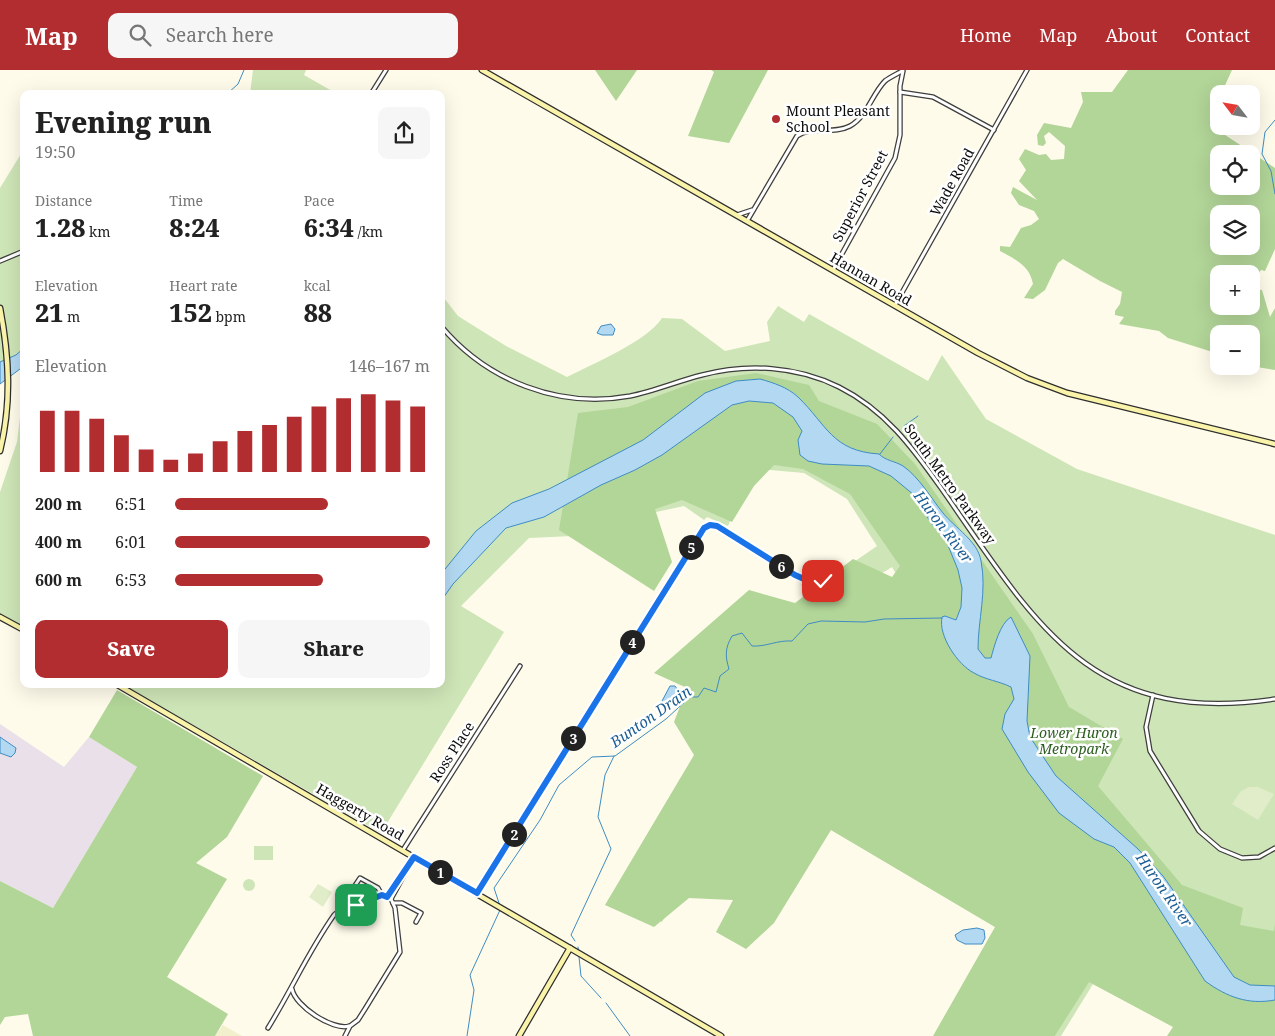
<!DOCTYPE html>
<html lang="en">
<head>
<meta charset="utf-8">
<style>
  :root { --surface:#fff; --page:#f6f6f6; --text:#222; --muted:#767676; --accent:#b22d30 }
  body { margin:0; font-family:"Noto Serif",serif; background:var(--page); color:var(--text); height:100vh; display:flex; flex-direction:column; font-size:19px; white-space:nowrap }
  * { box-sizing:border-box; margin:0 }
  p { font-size:16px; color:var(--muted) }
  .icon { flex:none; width:28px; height:28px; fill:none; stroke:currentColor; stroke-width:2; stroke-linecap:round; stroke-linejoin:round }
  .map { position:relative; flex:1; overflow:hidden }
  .side { position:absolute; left:20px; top:20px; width:425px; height:598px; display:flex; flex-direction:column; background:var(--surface); border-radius:10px; box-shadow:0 5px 20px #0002 }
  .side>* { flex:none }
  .needle { width:32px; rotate:301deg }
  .fabs { position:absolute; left:1210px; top:15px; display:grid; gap:10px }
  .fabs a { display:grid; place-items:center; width:50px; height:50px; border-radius:10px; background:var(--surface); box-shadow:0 5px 20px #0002; font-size:25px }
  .pin { position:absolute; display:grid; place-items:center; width:42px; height:42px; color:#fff; margin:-21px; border-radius:10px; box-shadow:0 2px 8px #0006 }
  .km { position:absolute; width:25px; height:25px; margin:-12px; border-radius:50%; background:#222; color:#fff; font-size:14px; line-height:25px; text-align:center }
  .round { display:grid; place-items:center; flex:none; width:52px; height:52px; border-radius:10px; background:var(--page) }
  .head { display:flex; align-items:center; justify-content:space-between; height:85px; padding:0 15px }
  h1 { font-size:28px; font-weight:800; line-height:38px }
  .stats { display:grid; grid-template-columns:repeat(3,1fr); gap:8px; height:85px; padding:5px 15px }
  .stats div { display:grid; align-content:center }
  .stats b { font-size:25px; font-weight:800 }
  .stats small { font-size:14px; font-weight:400 }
  .stats p { font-size:14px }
  .chart { height:140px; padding:10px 15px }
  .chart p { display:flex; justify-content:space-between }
  .chart svg { width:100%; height:90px; margin-top:5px; stroke:var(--accent); stroke-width:6 }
  .button { display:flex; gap:10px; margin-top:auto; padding:10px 15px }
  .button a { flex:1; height:58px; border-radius:10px; background:var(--accent); color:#fff; font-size:20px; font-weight:800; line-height:58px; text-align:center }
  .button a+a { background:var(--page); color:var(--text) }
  ul { padding:0 15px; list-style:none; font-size:16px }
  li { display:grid; grid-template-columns:80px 60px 1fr; align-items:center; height:38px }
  li i { height:12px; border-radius:6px; background:var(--accent) }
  header { display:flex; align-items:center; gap:30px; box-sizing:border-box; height:70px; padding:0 25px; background:var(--accent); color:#fff }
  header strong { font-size:24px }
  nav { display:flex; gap:28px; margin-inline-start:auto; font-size:18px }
  .search { width:350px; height:45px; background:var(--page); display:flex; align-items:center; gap:12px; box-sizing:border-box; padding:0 18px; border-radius:10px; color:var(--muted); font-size:19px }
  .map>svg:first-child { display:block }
</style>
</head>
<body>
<header>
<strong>Map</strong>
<div class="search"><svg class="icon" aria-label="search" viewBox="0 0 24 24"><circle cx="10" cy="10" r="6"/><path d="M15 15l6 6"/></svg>Search here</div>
<nav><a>Home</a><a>Map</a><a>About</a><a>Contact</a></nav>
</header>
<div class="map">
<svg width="1275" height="966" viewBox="0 0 1275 966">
  <rect width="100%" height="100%" fill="#fefbeb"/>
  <path fill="#e9e0ea" d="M0,654L64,697L89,667L137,697L53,838L0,811Z"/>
  <path fill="#f2efcd" d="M223,955L242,966H215Z"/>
  <g fill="#cee5b7" fill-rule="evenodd">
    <path d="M253,0H306L304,5L332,21L330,24H250Z"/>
    <path d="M24,79V278L16,285L0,292V118Z"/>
    <path d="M441,224L458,246L506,276L567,307C592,294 648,271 662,248L682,249L725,281L770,271L767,252L778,236L804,252L809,244L928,311L942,285L986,349L1077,399L1275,465V966H1191L1093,914L1061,966H1055L1088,912L747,710L662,852L615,825L815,523L801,515L804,511L799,508L802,503L822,514L877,476L847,429L804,403L759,399L745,413L728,456L707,447L704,450L684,436L600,454L573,466L529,468L461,536L504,562L381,763L122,614H441ZM892,497L919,543L835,532Z"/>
    <path d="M24,315V557L0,543V422L17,372Z"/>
    <rect x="254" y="776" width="19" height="14"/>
    <circle cx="249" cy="815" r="6"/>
  </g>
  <g fill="#b2d598" fill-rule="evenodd">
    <path d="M595,0H637L616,31Z"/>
    <path d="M711,0H768L729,73L688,66L714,2Z"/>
    <path d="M1128,0H1232L1221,24H1219L1212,42L1210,55L1275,98V179L1265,201L1261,200L1257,206L1259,211L1256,219L1262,220L1270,247L1275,238V300L1251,296V264H1219V284L1168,268L1159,261L1119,254L1124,247L1115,245V241L1120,234L1122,222L1100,211L1063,189L1058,193L1045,220L1033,229L1024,228L1033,214C1030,196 1015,189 1000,181V176L1010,177L1021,158L1031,155L1039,149L1034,141L1019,135L1011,123L1013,117L1037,130L1019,111L1026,100L1019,89L1025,79L1039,85L1046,84L1051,90L1064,89L1065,76L1049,62L1044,66L1046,73L1043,76L1038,75L1037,65L1044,53L1071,58L1083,32L1081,22H1112ZM1219,84H1251V116H1219ZM1219,144H1251V176H1219ZM1219,204H1251V236H1219Z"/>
    <path d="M756,303L809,315L819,331L877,354L915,394L1033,564L1069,637L1123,669L1098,716L1182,815L1243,838L1240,855L1274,861L1275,854V966H1167L1173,957L1089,912L1055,966H933L995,857L831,760L774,853L746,879L716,862L733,830L689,828L654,857L605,835L694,685L674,652L687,618L654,603L749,520L795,533L853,489L892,507L900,496L850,424L803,399L774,395L754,416L732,452L682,430L655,439L672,492L654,521L559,460L578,343L628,337L698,311Z"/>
    <path d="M117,620L263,706L227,767L196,793L227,809L167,907L228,944L215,966H33L28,944L5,947L0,955V811L53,838L137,697L89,667Z"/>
  </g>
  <g fill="#e0edc8">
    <path d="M1249,717H1258L1274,724L1258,750L1232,734L1241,721Z"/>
    <path d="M318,814L332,822L323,837L309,827Z"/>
  </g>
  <g fill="#b3d9f2" stroke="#3f8cc4">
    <path d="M611,254L615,259L613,265H602L597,263L601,256Z"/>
    <path d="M24,278V296L0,314V292L16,285Z"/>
    <path d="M760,309C774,313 787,317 798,327C827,355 832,381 879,384C886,391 895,391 903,396C919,407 931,428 943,443C955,458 978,471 981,491C987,521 978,550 978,579L985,588H991C994,577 1000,553 1011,547L1030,586L1027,651L1030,667L1056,706L1138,779L1163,806L1234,907L1250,915L1275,916V930C1248,935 1227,927 1205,911L1130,793L1114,777L1094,769L1059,743L1028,702L1002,659L1005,644L1014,629L1011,617C999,611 986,610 974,603C958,595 938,566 942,547L945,546L956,550L961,537L962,518L958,500L945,468L931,453L914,425L891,406L869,396L822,394L808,391L800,385L798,370L802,361L793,347L773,333L749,331L732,335L662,385L635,400L601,415L544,447L506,458L453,514L441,531V504L476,461L512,433L549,419L643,370L705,323L736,311Z"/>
    <path d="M670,616H675L680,623L670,636L667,637L662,631Z"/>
    <path d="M0,667L16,678L15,683L11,687L0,683Z"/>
    <path d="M977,858L984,860L985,868L982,874H965L957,870L955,865L963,860Z"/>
  </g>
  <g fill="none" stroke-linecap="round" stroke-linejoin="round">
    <g stroke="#3f8cc4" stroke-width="1">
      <path d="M227,24L238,14L244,0"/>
      <path d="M1275,50L1265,62L1262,84L1271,101L1275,124"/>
      <path d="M904,356L918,346"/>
      <path d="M880,384L893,367"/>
      <path d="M500,836L494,818L540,750L559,715L592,687L615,686L666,649L690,627H698L704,618L716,622L720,606L729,599C725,586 725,578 732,566L742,563L752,576C766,577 777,570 792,571L808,554L821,551L865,552L884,549L942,548"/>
      <path d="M575,871L571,865L611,779L598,747L605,705L614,686"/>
      <path d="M578,877L579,883"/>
      <path d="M579,887L581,906L601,928"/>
      <path d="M606,933L630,966"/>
      <path d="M467,966L474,920L470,905L500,840"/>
    </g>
    <g stroke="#3e3e3e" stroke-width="5.5">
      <g id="street">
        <path d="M900,22L933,27L994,60"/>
        <path d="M371,24L386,0"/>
        <path d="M737,145L752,140"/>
        <path d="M747,151L797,66C812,55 833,65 850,56C867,47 872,24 885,11C890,7 897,4 902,1"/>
        <path d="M0,191L24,181"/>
        <path d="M833,200L895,88L900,65V16L903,1"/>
        <path d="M895,235L1027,0"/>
        <path d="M441,256C487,311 559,339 630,326C654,321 678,311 702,305C747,293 797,296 839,317C885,340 912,377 941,418C1034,551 1089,657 1275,629"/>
        <path d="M1153,625L1146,657L1150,681L1199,761L1220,779L1242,788L1259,787L1275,778"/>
        <path d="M403,780L520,596"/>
        <path d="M354,817L360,808L378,818L382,825"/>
        <path d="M477,823L703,458L710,455L717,456L795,505L804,509L829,512L832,517L830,522L819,520L804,509"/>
        <path d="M387,827L402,806"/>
        <path d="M391,829L414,787"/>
        <path d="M393,833H402L421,843L416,852"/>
        <path d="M292,919C295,936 333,961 349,956"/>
        <path d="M268,958C291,921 308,882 334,845L341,839L382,825L387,827"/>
        <path d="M345,966L350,956L358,950L365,939L400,882L395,838L391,829L387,827"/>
      </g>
    </g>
    <g stroke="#2d2d2d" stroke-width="7">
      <g id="secondary">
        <path d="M482,0L978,283L1027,308L1067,323L1275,374"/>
        <path d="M0,238C9,286 12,332 0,381"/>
        <path d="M0,547L24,560"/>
        <path d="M116,614L721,966"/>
        <path d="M519,966L570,878"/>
      </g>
    </g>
    <use href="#street" stroke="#fff" stroke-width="3"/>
    <use href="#secondary" stroke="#faf3aa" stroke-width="4.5"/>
  </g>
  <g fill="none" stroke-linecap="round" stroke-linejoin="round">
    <g stroke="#fff" stroke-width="10">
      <path id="route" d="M356,835L382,825L387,827L414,787L477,823L704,458L710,455L717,456L795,505L804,509L823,511"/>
    </g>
    <use href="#route" stroke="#1a73e8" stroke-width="6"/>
  </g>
  <circle fill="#b22d30" stroke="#fff" stroke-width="2" cx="776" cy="49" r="5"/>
  <g text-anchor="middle" stroke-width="5" stroke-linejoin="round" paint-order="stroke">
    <g font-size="14" fill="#0b0b0b" stroke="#fff" text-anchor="start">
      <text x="786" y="46">Mount Pleasant<tspan x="786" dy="16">School</tspan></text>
    </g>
    <g font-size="14" fill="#0b0b0b" stroke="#fff">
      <text transform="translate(952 112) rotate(-61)" y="5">Wade Road</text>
      <text transform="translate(860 126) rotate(-62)" y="5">Superior Street</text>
      <text transform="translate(871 209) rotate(30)" y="5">Hannan Road</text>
      <text transform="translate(950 414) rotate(54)" y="5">South Metro Parkway</text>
      <text transform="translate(452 682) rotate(-57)" y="5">Ross Place</text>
      <text transform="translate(360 742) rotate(30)" y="5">Haggerty Road</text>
    </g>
    <g font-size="14" font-style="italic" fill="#2c5e20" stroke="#fff">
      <text x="1074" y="668">Lower Huron<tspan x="1074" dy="16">Metropark</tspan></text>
    </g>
    <g font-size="15" font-style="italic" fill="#1d5e94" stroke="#fff">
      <text transform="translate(943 457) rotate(53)" y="5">Huron River</text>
      <text transform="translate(651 647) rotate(-35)" y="5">Bunton Drain</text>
      <text transform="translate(1164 820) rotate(55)" y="5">Huron River</text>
    </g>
  </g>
</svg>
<div class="fabs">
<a><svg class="needle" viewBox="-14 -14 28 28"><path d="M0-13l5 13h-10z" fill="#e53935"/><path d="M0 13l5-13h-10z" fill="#767676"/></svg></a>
<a><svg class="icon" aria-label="locate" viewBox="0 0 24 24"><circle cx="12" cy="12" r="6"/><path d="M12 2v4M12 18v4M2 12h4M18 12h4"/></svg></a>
<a><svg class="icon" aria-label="layers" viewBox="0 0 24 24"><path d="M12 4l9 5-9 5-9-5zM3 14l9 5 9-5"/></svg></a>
<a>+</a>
<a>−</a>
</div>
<div class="pin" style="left:356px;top:835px;background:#1e9e55"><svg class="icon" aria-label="arrive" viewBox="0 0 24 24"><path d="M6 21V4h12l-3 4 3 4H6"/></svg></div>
<div class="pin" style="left:823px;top:511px;background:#d93025"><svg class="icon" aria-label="check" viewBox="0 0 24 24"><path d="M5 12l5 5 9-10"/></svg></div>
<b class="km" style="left:440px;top:802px">1</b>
<b class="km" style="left:514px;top:764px">2</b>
<b class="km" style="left:573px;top:668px">3</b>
<b class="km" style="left:632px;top:572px">4</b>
<b class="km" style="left:691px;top:477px">5</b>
<b class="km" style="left:781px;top:496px">6</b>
<section class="side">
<div class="head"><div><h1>Evening run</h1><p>19:50</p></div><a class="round"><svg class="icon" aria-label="share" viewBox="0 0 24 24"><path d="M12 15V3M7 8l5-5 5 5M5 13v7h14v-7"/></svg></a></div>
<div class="stats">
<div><p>Distance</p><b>1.28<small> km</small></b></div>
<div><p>Time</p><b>8:24</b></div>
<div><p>Pace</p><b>6:34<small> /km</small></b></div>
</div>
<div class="stats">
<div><p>Elevation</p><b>21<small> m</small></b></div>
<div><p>Heart rate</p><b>152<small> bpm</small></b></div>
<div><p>kcal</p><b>88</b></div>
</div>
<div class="chart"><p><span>Elevation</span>146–167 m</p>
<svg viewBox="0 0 160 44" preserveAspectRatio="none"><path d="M5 44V14M15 44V14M25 44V18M35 44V26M45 44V33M55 44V38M65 44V35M75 44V29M85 44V24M95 44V21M105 44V17M115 44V12M125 44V8M135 44V6M145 44V9M155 44V12"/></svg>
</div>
<ul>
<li><b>200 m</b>6:51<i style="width:60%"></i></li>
<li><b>400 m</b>6:01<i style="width:100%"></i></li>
<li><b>600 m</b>6:53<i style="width:58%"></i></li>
</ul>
<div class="button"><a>Save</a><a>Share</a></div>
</section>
</div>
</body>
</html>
